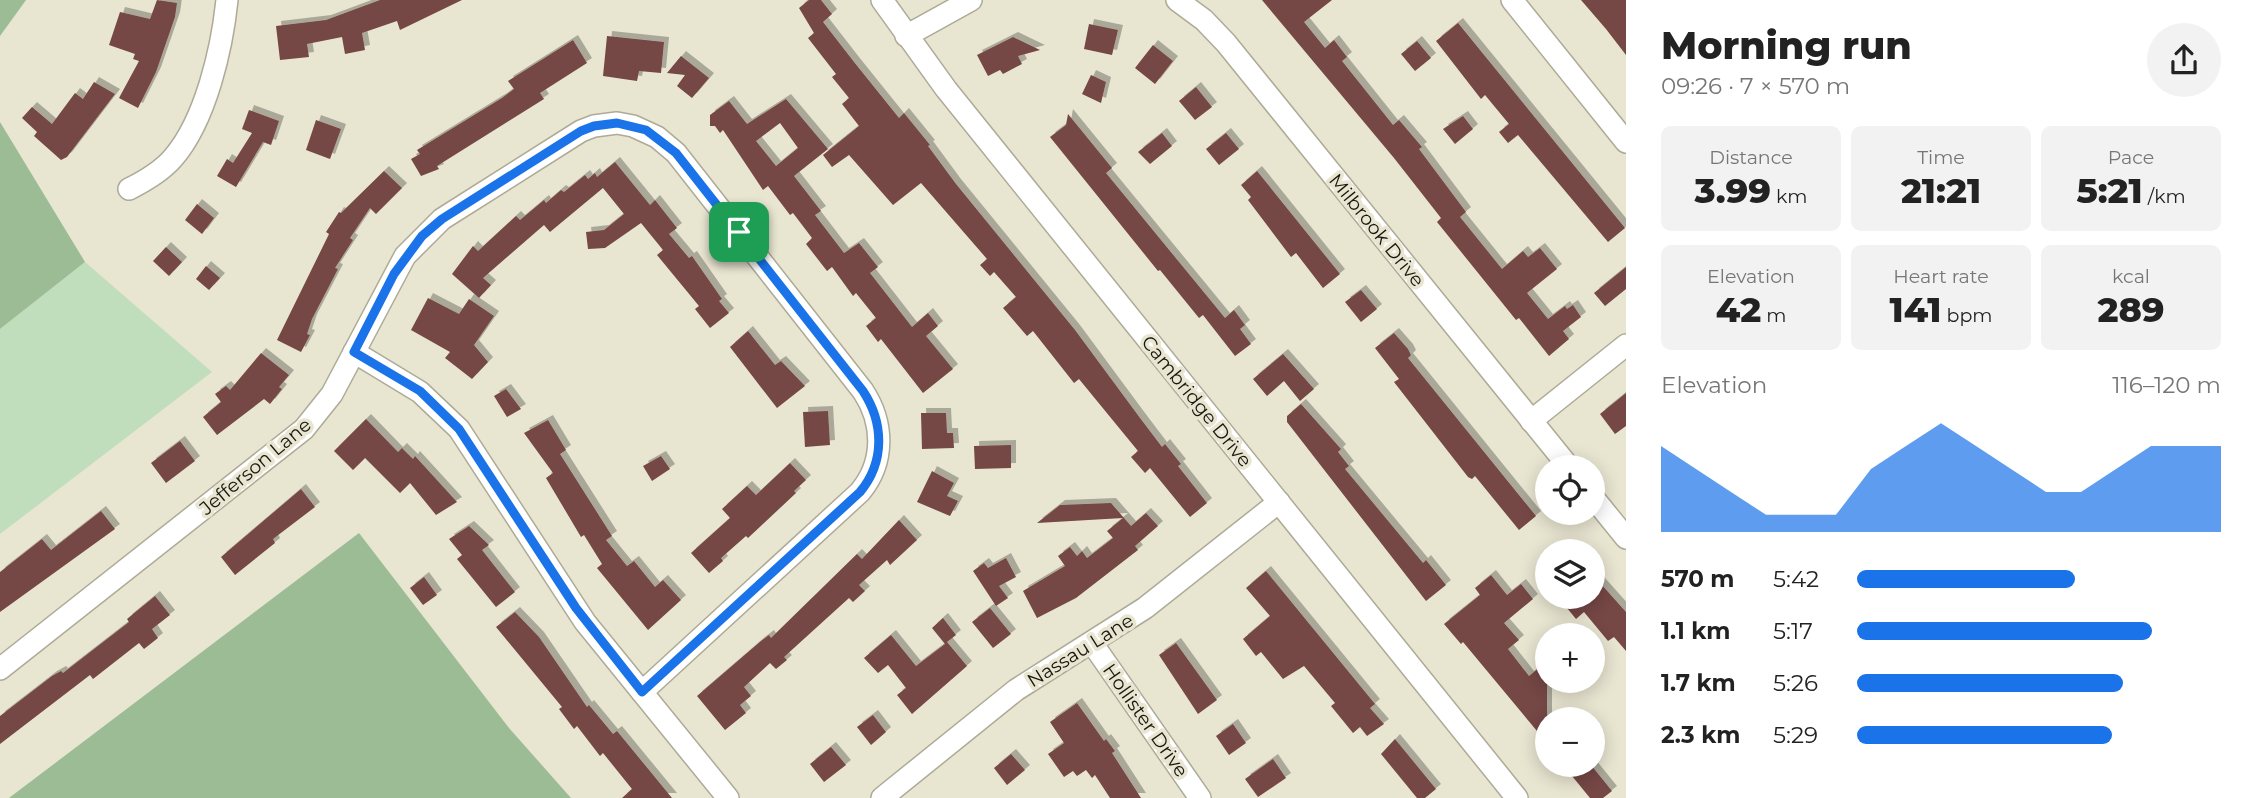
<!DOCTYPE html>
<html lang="en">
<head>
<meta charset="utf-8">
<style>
  :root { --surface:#fff; --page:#f2f2f2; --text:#222; --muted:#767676; --accent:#1a73e8 }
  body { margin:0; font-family:Montserrat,sans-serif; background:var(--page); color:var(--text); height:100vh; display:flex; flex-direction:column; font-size:26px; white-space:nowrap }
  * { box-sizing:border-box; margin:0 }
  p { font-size:23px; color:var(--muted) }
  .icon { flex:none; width:38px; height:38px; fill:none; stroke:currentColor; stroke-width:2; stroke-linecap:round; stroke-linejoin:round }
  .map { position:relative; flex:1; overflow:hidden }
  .details { display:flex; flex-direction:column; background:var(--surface); width:630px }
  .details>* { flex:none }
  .tools { position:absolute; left:1535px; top:455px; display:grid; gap:14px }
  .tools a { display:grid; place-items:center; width:70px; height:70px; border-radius:50%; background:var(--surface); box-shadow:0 4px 18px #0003; font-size:35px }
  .pin { position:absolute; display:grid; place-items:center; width:60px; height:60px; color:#fff; margin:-30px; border-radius:14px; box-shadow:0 4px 10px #0006 }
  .round { display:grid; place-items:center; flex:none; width:74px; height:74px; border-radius:37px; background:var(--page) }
  .overview { display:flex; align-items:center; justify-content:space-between; height:119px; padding:0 35px }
  h1 { font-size:38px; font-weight:800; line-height:52px }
  .stats { display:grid; grid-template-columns:repeat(3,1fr); gap:10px; height:119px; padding:7px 35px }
  .stats div { display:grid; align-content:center; border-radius:10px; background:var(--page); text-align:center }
  .stats b { font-size:35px; font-weight:800 }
  .stats small { font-size:19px; font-weight:400 }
  .stats p { font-size:19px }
  .chart { height:196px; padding:14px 35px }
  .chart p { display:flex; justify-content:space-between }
  .chart svg { width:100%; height:126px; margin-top:7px; fill:var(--accent); opacity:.7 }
  ul { padding:0 35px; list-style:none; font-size:23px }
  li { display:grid; grid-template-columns:112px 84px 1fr; align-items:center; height:52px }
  li i { height:18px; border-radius:9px; background:var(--accent) }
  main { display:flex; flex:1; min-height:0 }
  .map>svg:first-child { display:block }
</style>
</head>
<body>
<main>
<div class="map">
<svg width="1626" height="798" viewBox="0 0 1626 798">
  <defs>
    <filter id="shadow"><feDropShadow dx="5" dy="-5" stdDeviation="0" flood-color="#0004"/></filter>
  </defs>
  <rect width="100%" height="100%" fill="#e8e5d1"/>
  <path fill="#c1debc" d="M85,262L212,372L0,534V329Z"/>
  <g fill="#9cbc96">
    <path d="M0,0H26L0,36Z"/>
    <path d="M0,122L85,262L0,329Z"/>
    <path d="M359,533L509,728L571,798H9Z"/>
  </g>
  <g fill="#754744" fill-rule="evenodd" filter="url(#shadow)">
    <path d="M157,0L177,3L175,17L156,72L138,108L119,98L139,61L133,59L135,54L109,45L120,12L150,19Z"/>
    <path d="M380,0H462L400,30L397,21L362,33L365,50L345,54L342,37L307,44L309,57L280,60L276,26L326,20Z"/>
    <path d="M809,0H821L832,14L823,22L854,62L899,118L904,113L930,145L928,146L956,184L1075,330L1140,418L1162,447L1165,444L1181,464L1178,466L1207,503L1190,517L1150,468L1145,473L1131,457L1138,451L1079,379L1074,383L1033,331L1027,336L1003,308L1016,297L994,272L990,276L980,265L987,259L921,183L893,205L849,155L832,167L823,155L859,126L842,104L849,98L832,77L836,74L808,38L814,33L799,8Z"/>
    <path d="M1262,0H1332L1304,22L1325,48L1334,40L1347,57L1342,61L1393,125L1399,120L1422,147L1419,149L1466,212L1460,217L1502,269L1523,251L1528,257L1540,248L1557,269L1527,293L1548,319L1565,306L1567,309L1573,305L1581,317L1563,331L1569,339L1549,356L1519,318L1516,320L1437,222L1441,218L1394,158Z"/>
    <path d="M1581,0H1626V55L1606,29Z"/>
    <path d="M1458,23L1625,228L1608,242L1518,135L1508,143L1499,132L1509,124L1485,95L1481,99L1436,41Z"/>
    <path d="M1089,24L1118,30L1112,55L1084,49Z"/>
    <path d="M607,36L664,42L661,73L639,71L637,81L603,76Z"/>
    <path d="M1013,37L1040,50L1018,56L1022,64L1003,74L1000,70L988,76L977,55Z"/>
    <path d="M573,40L587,63L540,93L544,99L437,166L439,169L421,176L411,159L420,154L417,150L502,98L514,89L508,81Z"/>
    <path d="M1417,41L1431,58L1415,71L1401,54Z"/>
    <path d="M1153,45L1173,61L1155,84L1135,68Z"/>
    <path d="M681,56L709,78L692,98L677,86L685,75L667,73Z"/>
    <path d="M1091,75L1106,82L1101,103L1082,94Z"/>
    <path d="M94,82L115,94L67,157L61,160L34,136L37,132L22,118L32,107L52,124L75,93L83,99Z"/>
    <path d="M1196,87L1212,107L1195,120L1179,101Z"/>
    <path d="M786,99L828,149L794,176L821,211L815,215L844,253L859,243L878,267L870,273L912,327L928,313L938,326L926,336L953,369L923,393L881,339L878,342L866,326L876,318L856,293L853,296L832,267L827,271L806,244L812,238L793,213L790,215L768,186L763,190L723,130L720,133L715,126H710V115L729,101L747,124ZM780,123L798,148L776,166L756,141Z"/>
    <path d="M249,110L279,121L271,145L263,142L236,187L217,176L227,159L233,163L252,133L242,129Z"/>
    <path d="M1068,114L1112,168L1106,173L1225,318L1234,310L1245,325L1240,329L1251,344L1235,356L1203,315L1199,318L1160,270L1158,271L1050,137L1066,125Z"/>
    <path d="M1463,116L1473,129L1455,144L1443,129Z"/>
    <path d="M316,120L341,129L330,159L306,150Z"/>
    <path d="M1162,133L1172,146L1150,164L1138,152Z"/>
    <path d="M1226,133L1239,149L1219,165L1206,149Z"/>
    <path d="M615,162L650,205L655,200L677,228L669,234L689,258L692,256L722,299L719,301L729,313L710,328L695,309L699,306L657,255L663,250L641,223L605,248L588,249L586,232L604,230L624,214L603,188L550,232L544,225L483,278L491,285L479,298L452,274L473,246L478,251L516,216L520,220L544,200L546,203L561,190L564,192L585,175L588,179L595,173L597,177Z"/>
    <path d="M384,171L402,188L376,214L370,208L350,238L353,240L335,268L338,269L312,319L307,334L310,335L301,352L277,340L329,234L326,232L339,212L341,213Z"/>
    <path d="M1257,171L1340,274L1323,288L1296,253L1291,257L1248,200L1251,197L1241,185Z"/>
    <path d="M197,204L214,218L202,234L185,220Z"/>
    <path d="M166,247L182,262L169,276L153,261Z"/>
    <path d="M206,266L220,278L209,290L196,279Z"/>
    <path d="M1626,267V289L1605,306L1594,293Z"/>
    <path d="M1361,290L1377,309L1361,322L1345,302Z"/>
    <path d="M428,298L459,314L469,299L494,316L474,345L488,362L472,379L445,358L450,352L411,330Z"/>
    <path d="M748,331L775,365L781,361L805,386L777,408L730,347Z"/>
    <path d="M1394,333L1408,349L1411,355L1408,358L1536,516L1519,530L1475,476L1472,479L1468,477L1394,382L1399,379L1375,348Z"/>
    <path d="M261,353L289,375L279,387L282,389L270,404L264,399L217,435L203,417L221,402L215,394L226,386L230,390Z"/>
    <path d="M1283,354L1314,389L1300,401L1284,381L1267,396L1253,379Z"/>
    <path d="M506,389L521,409L507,417L494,396Z"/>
    <path d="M1626,393V426L1615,434L1600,414Z"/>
    <path d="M1301,404L1341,449L1338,452L1349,466L1345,469L1423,563L1426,560L1446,585L1426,601L1287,422V416Z"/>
    <path d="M828,411L830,445L805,447L803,412Z"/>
    <path d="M921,413H946L947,433H953L954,448L922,449Z"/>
    <path d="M366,419L398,452L402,448L413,459L415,456L457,502L436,515L410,483L400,493L365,458L353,470L334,451Z"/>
    <path d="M548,420L566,450L560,454L612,536L606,540L627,566L634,561L655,587L663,580L681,600L648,630L597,568L602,564L584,535L581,537L546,478L553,473L524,433Z"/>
    <path d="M180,441L195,461L166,483L151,463Z"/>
    <path d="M1011,445V468L975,469L974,446Z"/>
    <path d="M661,456L670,469L652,481L643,466Z"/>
    <path d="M790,463L806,480L794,491L796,493L748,538L746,536L721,558L723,561L709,573L691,553L730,518L722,509L747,486L756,495Z"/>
    <path d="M932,471L954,483L947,496L958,501L950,516L917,502Z"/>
    <path d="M301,489L315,507L273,539L275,543L235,575L221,557Z"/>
    <path d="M1111,503L1131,526L1146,513L1158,526L1135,546L1138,550L1076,598L1037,618L1023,591L1065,566L1058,556L1070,547L1077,556L1082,551L1087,558L1113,538L1107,531L1123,518L1037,523L1060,505Z"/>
    <path d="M101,511L115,529L0,612V572L42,539L51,550Z"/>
    <path d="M899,520L917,540L890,565L887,560L859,585L865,591L853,602L849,598L784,657L787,660L776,669L770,663L744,687L751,696L740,705L746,713L725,730L697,696L761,641L769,635L771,638L857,554L862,559Z"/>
    <path d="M469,526L489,545L482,550L515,592L496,607L457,559L462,555L449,539Z"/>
    <path d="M1006,558L1016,577L999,586L1008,598L996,606L973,571L984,563L988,568Z"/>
    <path d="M1266,571L1375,704L1370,708L1384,724L1367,736L1360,727L1353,733L1331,706L1335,703L1304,666L1283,679L1261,652L1256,656L1243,639L1270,616L1246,588Z"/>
    <path d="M1592,574L1626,612V651L1614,637L1608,641L1584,612L1576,619L1558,597H1592Z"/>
    <path d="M1491,575L1507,595L1521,584L1533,599L1504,623L1519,640L1508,649L1529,676L1540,667L1547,675V743L1463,642L1461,644L1444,624L1480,595L1475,588Z"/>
    <path d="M424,577L437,595L423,605L410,588Z"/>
    <path d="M155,596L170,615L152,629L158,638L144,649L139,643L93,679L90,675L0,744V716L52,676L61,671L63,673L129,622L127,619Z"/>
    <path d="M990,608L1011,634L993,648L972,622Z"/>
    <path d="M515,612L539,637L587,707L589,705L613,734L617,731L672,798H622L632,789L603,753L600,756L577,726L574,729L559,709L562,707L496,627Z"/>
    <path d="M943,618L956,635L947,642L967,666L912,714L897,695L906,688L888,665L878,673L864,658L891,635L916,666L945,644L932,628Z"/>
    <path d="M1176,643L1217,700L1198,714L1159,655Z"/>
    <path d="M1077,703L1104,741L1106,739L1115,751L1112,753L1141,798H1110L1095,775L1092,778L1086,770L1077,776L1073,771L1064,777L1048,754L1064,743L1050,722Z"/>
    <path d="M873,715L886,732L871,745L857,727Z"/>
    <path d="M1233,724L1246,743L1229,755L1216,736Z"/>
    <path d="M1395,739L1436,789L1425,798H1417L1381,754Z"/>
    <path d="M831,747L846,765L824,782L810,764Z"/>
    <path d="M1011,754L1025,770L1007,785L994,768Z"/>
    <path d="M1273,759L1286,778L1258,797L1245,779Z"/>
    <path d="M1563,765H1591L1612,791L1603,798H1590Z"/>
  </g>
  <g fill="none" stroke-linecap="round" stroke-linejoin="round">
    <g stroke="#adaa97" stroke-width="24">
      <g id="minor">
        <path d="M882,0L946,89L1517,798"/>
        <path d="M1177,0L1204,20L1226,43L1569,467"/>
        <path d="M1512,0L1626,142"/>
        <path d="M906,36L971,0"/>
        <path d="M129,189C145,181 161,172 173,158C206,120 222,48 227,0"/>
        <path d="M354,352L420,392L459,429L585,622L728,798"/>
        <path d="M1531,421L1626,345"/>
        <path d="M1592,496L1626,538"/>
        <path d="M1092,643L1200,798"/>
        <path d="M0,669L304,429L332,394L405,256L442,219L581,131L594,126L617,123L633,126L657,137L676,153L863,391C884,423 885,462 860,492L642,692"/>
        <path d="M882,798L1016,690L1145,608L1279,502"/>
      </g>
    </g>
    <use href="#minor" stroke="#fff" stroke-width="21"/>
  </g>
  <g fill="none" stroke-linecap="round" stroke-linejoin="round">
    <g stroke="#fff" stroke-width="14">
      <path id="route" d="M617,123L646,130L676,153L863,391C884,423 885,462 860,492L642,692L576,608L459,429L420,391L354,352L394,274L422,236L442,219L581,131L594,126Z"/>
    </g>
    <use href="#route" stroke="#1a73e8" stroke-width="9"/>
  </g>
  <g text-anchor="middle" stroke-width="7" stroke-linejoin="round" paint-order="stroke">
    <g font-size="19" fill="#17160f" stroke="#e8e5d1">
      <text transform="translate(1377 230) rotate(51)" y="7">Milbrook Drive</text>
      <text transform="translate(1197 401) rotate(51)" y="7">Cambridge Drive</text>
      <text transform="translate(255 466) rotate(-40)" y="7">Jefferson Lane</text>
      <text transform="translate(1080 650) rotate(-32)" y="7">Nassau Lane</text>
      <text transform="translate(1146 720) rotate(55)" y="7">Hollister Drive</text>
    </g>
  </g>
</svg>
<div class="tools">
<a><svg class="icon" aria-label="locate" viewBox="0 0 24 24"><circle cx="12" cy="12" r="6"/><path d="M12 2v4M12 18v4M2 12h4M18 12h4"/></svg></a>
<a><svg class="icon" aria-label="layers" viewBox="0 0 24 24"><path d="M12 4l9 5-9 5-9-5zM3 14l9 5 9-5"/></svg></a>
<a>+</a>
<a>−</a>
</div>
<div class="pin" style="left:739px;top:232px;background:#1e9e55"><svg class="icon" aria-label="arrive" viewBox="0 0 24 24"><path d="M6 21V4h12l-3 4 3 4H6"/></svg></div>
</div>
<section class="details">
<div class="overview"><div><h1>Morning run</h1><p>09:26 · 7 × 570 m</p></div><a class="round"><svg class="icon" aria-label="share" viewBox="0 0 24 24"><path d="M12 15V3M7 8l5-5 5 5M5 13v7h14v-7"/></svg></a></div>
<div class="stats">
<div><p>Distance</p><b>3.99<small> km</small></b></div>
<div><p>Time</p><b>21:21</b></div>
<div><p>Pace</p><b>5:21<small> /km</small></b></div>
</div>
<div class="stats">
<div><p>Elevation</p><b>42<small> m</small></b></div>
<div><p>Heart rate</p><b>141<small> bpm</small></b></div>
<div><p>kcal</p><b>289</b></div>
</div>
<div class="chart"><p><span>Elevation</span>116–120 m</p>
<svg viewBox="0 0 160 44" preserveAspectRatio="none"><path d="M0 44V14L10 22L20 30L30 38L40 38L50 38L60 22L70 14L80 6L90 14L100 22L110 30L120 30L130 22L140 14L150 14L160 14V44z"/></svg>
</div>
<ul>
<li><b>570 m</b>5:42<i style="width:60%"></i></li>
<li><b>1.1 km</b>5:17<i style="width:81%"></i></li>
<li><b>1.7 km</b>5:26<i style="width:73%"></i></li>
<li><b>2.3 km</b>5:29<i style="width:70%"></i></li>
</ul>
</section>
</main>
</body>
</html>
